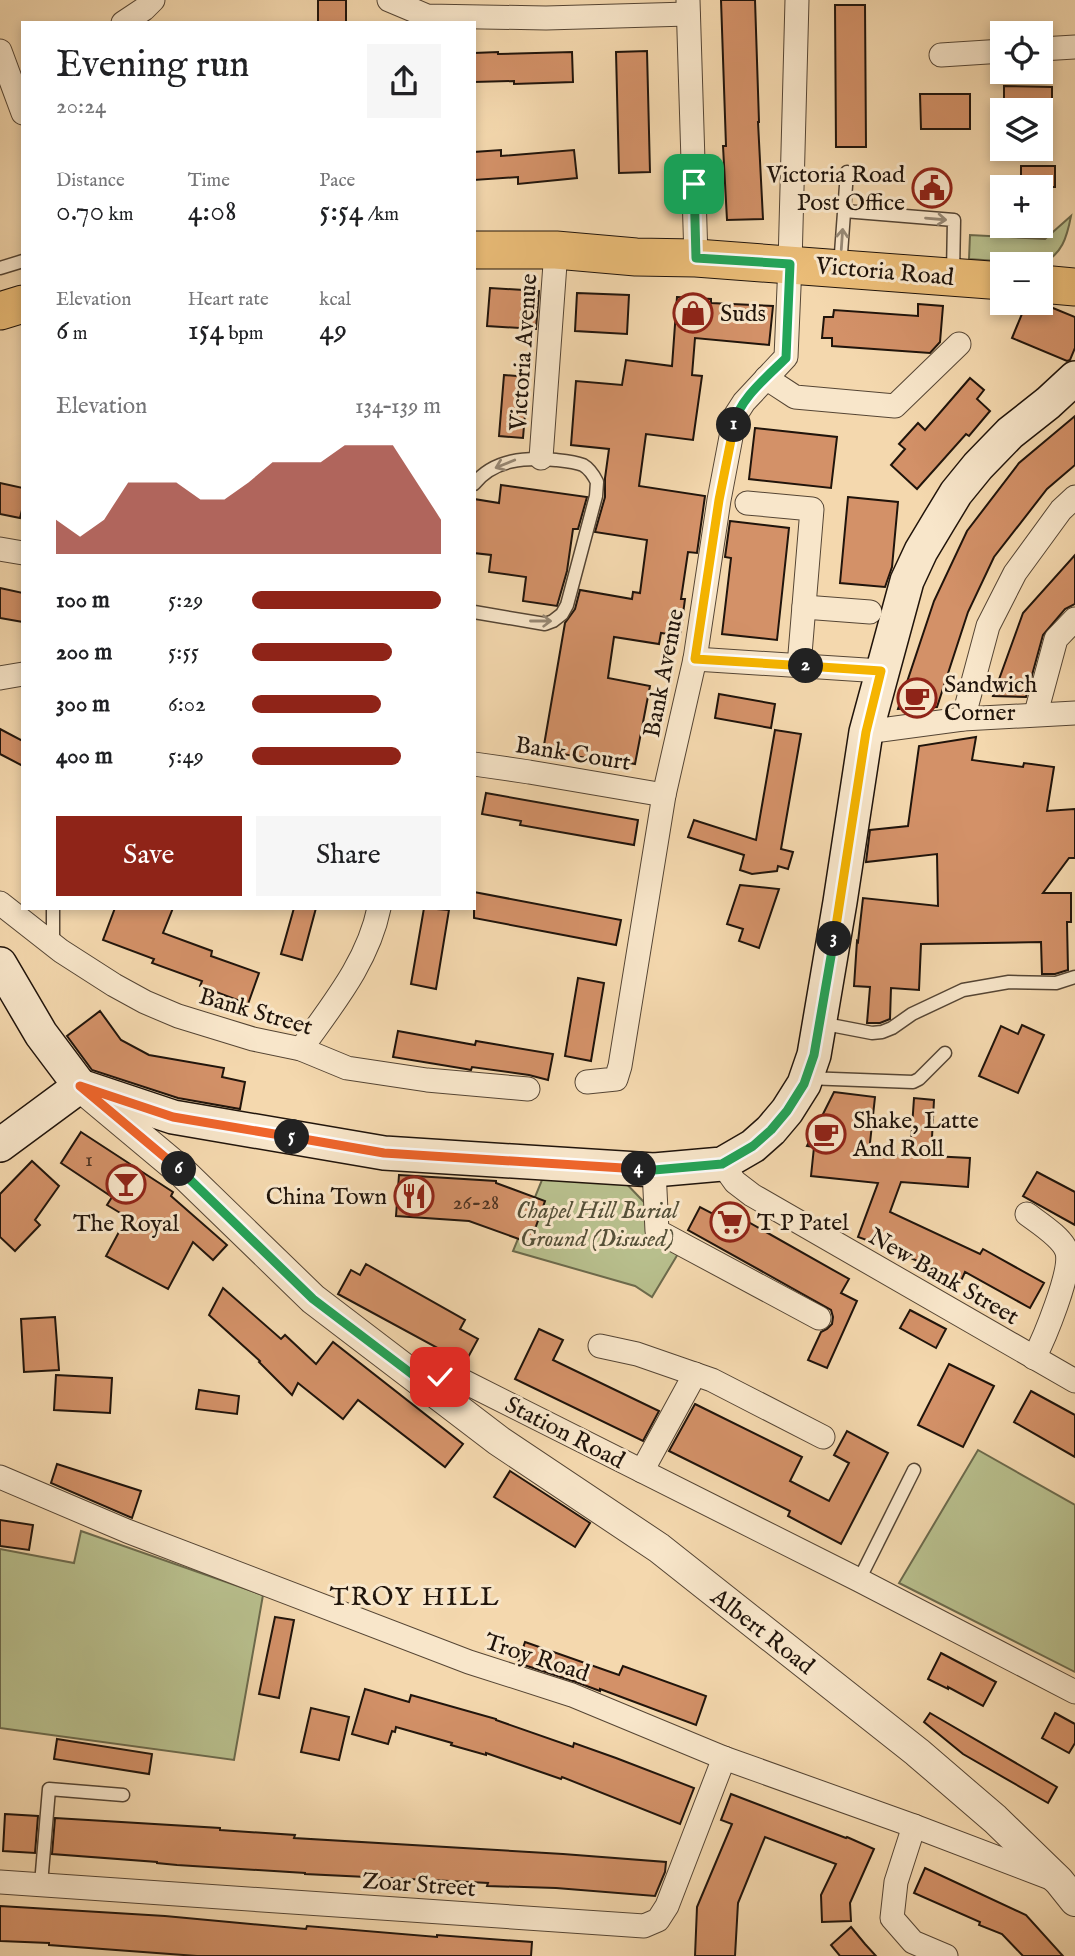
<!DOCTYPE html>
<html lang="en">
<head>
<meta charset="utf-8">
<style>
  :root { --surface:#fff; --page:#f6f6f6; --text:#202124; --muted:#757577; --accent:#8f2418 }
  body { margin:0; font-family:"IM FELL English",serif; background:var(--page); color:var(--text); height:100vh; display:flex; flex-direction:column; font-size:26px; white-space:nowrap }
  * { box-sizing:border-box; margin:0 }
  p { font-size:23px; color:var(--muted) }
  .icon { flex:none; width:38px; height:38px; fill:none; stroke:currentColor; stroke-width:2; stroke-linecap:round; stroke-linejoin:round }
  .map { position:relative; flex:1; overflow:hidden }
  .sheet { position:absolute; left:21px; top:21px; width:455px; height:889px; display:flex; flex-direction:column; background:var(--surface); border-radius:0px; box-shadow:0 4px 10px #0003 }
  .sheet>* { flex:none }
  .fabs { position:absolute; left:990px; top:21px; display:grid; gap:14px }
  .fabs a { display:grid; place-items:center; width:63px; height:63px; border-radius:0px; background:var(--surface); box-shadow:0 4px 10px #0003; font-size:35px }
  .pin { position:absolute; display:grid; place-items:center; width:60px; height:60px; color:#fff; margin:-30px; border-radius:14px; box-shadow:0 4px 10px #0006 }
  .km { position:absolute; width:35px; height:35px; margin:-18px; border-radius:50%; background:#222; color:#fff; font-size:19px; line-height:35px; text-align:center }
  .round { display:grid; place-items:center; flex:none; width:74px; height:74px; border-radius:0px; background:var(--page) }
  .summary { display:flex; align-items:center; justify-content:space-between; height:119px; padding:0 35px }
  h1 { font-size:38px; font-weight:600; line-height:52px }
  .stats { display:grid; grid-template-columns:repeat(3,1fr); gap:10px; height:119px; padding:7px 35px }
  .stats div { display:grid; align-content:center }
  .stats b { font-size:30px; font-weight:600 }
  .stats small { font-size:19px; font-weight:400 }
  .stats p { font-size:19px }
  .chart { height:196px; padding:14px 35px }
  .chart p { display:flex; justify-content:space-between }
  .chart svg { width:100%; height:126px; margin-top:7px; fill:var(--accent); opacity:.7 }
  .primary-button { display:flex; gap:14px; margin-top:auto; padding:14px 35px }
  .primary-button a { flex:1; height:80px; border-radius:0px; background:var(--accent); color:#fff; font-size:28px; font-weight:600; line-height:80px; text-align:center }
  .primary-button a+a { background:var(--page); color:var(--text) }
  ul { padding:0 35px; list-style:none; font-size:23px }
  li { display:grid; grid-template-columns:112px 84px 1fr; align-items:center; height:52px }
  li i { height:18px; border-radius:9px; background:var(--accent) }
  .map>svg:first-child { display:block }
</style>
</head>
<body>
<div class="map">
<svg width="1075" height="1956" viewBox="0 0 1075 1956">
  <rect width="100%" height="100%" fill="#f4d8ae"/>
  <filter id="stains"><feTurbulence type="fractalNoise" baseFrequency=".00286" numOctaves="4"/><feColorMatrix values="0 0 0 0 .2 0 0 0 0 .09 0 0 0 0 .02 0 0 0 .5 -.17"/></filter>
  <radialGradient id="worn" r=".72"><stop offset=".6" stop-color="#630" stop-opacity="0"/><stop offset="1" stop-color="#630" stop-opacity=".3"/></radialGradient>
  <g fill="#b8bf8d" stroke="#6c6a4c" stroke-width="2">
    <path d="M1071,216C1067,237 1062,255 1041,264L969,259L970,235L1045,239Z"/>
    <path d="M546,1170L620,1177L684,1244L652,1297L635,1286L513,1251Z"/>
    <path d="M978,1450L1075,1505V1672L899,1583Z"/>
    <path d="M81,1531L263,1595L234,1760L0,1728V1549L74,1563Z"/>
  </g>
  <g fill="#d39168" stroke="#20140b" stroke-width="2">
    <rect x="318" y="0" width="28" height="23"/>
    <path d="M721,0H755L759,122H758L763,219L727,220L723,146H726Z"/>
    <path d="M835,5H865L866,147H836Z"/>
    <path d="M647,51L650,172L619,173L616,52Z"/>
    <path d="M498,52V54L572,52L573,82L514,84V81L474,82V53Z"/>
    <path d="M1004,86L1052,87V110H1004Z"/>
    <path d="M920,94H970V129H921Z"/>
    <path d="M501,150V156L574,150L577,178L518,184V177L474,180V152Z"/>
    <rect x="1021" y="166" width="34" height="21"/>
    <path d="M490,288L539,291L536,329L487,326Z"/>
    <path d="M577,293L629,295L627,334L575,331Z"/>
    <path d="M677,297L711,299V303L773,306L769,345L695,338L692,375L702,376L693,440L646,434L639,486L705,496L697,553L688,552L681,599H685L680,636L661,633L659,644L614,637L608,678L650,686L635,764L588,755L587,758L543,751L565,623L575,609L580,590L632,599L633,592L640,593L647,540L595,532L605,497V478L609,449L571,445L576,381L622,385L626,360L672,366Z"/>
    <path d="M918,304L943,306L940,342L930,353L832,346V338H822L824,317H833L834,310L918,316Z"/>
    <path d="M1026,304L1043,311L1045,305L1048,306L1075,317V348L1070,360L1067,361L1012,338Z"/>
    <path d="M504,375L528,377L523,438L499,436Z"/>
    <path d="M970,378L984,390L977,399L990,411L969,436L966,434L917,489L891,465L905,449L899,444L918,423L925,430Z"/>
    <path d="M1075,416V465L1047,489L994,557L968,612L937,707L898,709L934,601L967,531L1019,463Z"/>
    <path d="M755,428L837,437L831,488L749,479Z"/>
    <path d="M0,483L23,488V506L20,518L0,514Z"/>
    <path d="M501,485L587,497L578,529H573L567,571L557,606L523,601L526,577L489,572L491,555L474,553V499L499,503Z"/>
    <path d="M848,497L898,502L892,567L885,587L840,583Z"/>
    <path d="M730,521L789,528L777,640L722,634L731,558L725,557Z"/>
    <path d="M1075,555V604L1065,609L1043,635L1026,697L993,696L1023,613Z"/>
    <path d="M0,588L23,593V622L0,618Z"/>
    <path d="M719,694L775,704L771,728L715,718Z"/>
    <path d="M0,729L23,741V766L0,754Z"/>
    <path d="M775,730L801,734L781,849L793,852L788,869L778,866L777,871L752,874L740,870L744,855L688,837L694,820L756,840Z"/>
    <path d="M976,737L972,760L1023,767L1024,763L1054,767L1047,811L1075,809V858H1069L1043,893H1071V922H1067L1068,970L1055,974H1042L1041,942L921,944L919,990L891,988L890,1019L880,1023H867L870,987L854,986L857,941L858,942L863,898L938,906L937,854L866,862L870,830L908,826L919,746Z"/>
    <path d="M486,793L638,820L634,845L520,825L521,821L482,814Z"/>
    <path d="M740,885L779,889L759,948L739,941L743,929L727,924Z"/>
    <path d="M474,892L621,920L616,945L474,918Z"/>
    <path d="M115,908H173L163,933L212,951L211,956L259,973L248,1004L200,986L202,981L152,963L154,959L103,940Z"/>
    <path d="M294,908H316L302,960L281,954Z"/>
    <path d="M424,908L449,910L436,989L411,984Z"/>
    <path d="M578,978L604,983L591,1061L565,1056Z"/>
    <path d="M100,1011L121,1040L149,1055L224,1068L222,1077L245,1082L240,1109L178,1098L92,1070L67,1036Z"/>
    <path d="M1022,1025L1044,1035L1018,1093L979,1076L1001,1026L1018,1034Z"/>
    <path d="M398,1031L475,1045L476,1041L553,1054L548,1080L529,1075L472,1067L471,1070L466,1069L393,1057Z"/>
    <path d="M834,1092L875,1097L869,1152L910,1157L914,1098L934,1100L931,1156L970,1158L968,1187L901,1182L890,1212L980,1254L983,1249L1044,1283L1030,1308L965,1272L961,1281L889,1248L858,1237L878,1183L811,1176L814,1147L807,1146Z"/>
    <path d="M81,1132L173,1192L171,1196L227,1245L213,1260L193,1242L168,1289L106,1256L127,1217L107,1205L112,1197L61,1163Z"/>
    <path d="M32,1161L59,1186L35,1220L40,1225L15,1251L0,1237V1194Z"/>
    <path d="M1037,1172L1075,1192V1225L1023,1196Z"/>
    <path d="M399,1175L496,1181V1183L545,1201L530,1243L469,1221L396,1216Z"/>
    <path d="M720,1206L849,1279L841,1293L857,1301L827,1368L808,1360L821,1332L827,1329L832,1324L833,1317L831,1310L688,1230L700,1207L715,1215Z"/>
    <path d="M366,1264L465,1320L460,1329L478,1339L465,1363L338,1294L351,1270L360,1275Z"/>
    <path d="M223,1288L281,1339L285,1335L316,1364L333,1342L463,1444L445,1467L358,1400L343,1419L298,1383L292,1395L259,1362L260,1361L209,1315Z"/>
    <path d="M910,1310L946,1329L936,1348L900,1328Z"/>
    <path d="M55,1317L59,1370L24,1372L21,1319Z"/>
    <path d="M539,1329L563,1340L553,1360L659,1411L643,1441L515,1379Z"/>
    <path d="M949,1364L994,1386L963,1447L918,1425Z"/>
    <path d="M56,1375L112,1378L110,1413L54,1410Z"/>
    <path d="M199,1390L239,1396L237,1414L196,1409Z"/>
    <path d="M1031,1391L1075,1415V1457L1014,1422Z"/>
    <path d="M695,1404L802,1457L790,1481L829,1501L849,1463L834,1455L847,1431L888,1453L841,1544L788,1516L790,1511L669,1451Z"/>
    <path d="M57,1464L141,1491L132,1518L51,1483Z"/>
    <path d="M510,1471L590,1523L575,1547L494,1497Z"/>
    <path d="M0,1520L33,1525L29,1550L0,1546Z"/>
    <path d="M275,1617L294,1620L279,1698L259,1694Z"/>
    <path d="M525,1642L619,1675L623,1666L706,1696L696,1725L600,1689V1691L576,1682L518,1663Z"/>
    <path d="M941,1653L996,1682L983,1706L948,1687V1689L928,1679Z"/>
    <path d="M365,1689L409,1702L411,1695L496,1719V1720L573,1747L574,1743L616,1758L694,1788L680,1824L562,1777L561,1779L486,1753V1755L451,1745L452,1743L396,1727L395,1732L392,1731L388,1744L352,1734Z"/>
    <path d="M311,1708L349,1717L339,1760L301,1752Z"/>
    <path d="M930,1713L1057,1787L1048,1803L963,1754L924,1722Z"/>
    <path d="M1055,1713L1075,1724V1743L1069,1753L1042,1738Z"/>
    <path d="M57,1739L152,1754L149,1774L54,1759Z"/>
    <path d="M731,1794L846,1838L847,1837L874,1849L850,1903L851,1921L822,1922L821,1895L836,1864L765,1837L738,1903L735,1956H695L697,1907L732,1824L721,1820Z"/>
    <path d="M5,1814L38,1816L35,1853L3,1851Z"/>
    <path d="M55,1818L220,1828V1830L295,1835L294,1838L563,1854L666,1862L665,1872L655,1896L556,1888L487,1886L488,1883L450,1881L305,1874V1873L177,1865L157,1863V1862L52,1854Z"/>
    <path d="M925,1868L1026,1915L1063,1956H1023L1002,1934L979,1925L980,1922L914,1893Z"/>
    <path d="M0,1906L165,1916L306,1929L307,1926L437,1937V1935L532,1942L531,1956H197L49,1945V1943L0,1941Z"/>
    <path d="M851,1927L865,1944L876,1956H840L831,1945Z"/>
  </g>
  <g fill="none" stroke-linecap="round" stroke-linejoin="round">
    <g stroke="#554534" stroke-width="15">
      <g id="service">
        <path d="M844,211L954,220L953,274"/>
        <path d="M840,267L847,172"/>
        <path d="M0,268L23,261"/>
        <path d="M474,484C494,459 526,457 556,460C565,461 575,462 583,465C590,469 594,476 597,482L596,496L567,605L562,614L553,621L545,624L474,612"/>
        <path d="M53,944V908"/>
        <path d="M820,1023L872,1033L882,1032L892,1028L912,1014L963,990L1009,982L1056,983L1075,977"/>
        <path d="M806,1078L913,1082L919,1079L945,1053"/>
        <path d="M859,1580L914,1470"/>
        <path d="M41,1884L49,1789L123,1795"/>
      </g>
    </g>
    <g stroke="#554534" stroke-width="25">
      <g id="minor">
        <path d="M389,0L427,16L546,18L688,14"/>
        <path d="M688,0L696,258"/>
        <path d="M123,23L144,9L153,0"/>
        <path d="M1041,49L1075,47"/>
        <path d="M0,51L23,113"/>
        <path d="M941,55L1003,51"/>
        <path d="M766,378L795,397L895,406L959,344"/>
        <path d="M541,458L556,250"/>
        <path d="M747,503L812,509L799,666"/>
        <path d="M0,549L23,553"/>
        <path d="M804,607L870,612"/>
        <path d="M695,659L881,671"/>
        <path d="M0,678L23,674"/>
        <path d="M1036,713L1056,639L1075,619"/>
        <path d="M963,719L988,626L1015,573L1061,510L1075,497"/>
        <path d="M866,732L963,719L1075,713"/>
        <path d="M474,764L529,772L664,795"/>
        <path d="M0,903L61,951L114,985L145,1002L178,1016L253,1039L301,1049L347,1068L427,1080L528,1089"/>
        <path d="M301,1049C332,1005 368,962 379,908"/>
        <path d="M587,1082L616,1079L620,1066L664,795L695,659L719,500L735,416L744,402L786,357L790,264L797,0"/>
        <path d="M722,1164L735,1182L752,1195L1075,1381"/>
        <path d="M654,1170L657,1231L819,1318"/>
        <path d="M1027,1214C1039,1223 1063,1238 1067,1252C1072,1272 1044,1339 1034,1358"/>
        <path d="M600,1346L637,1354L712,1380L823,1437"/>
        <path d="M429,1387C441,1377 446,1374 461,1380L859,1580L1075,1692"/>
        <path d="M642,1471L695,1374"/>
        <path d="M0,1477L127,1531L469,1662L572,1695L724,1758L914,1826L1053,1879"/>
        <path d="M914,1826L896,1882L892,1918L913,1942L946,1956"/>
        <path d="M0,1882L644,1926L658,1920L667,1906L724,1758"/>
      </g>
    </g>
    <g stroke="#554534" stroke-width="32">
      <path id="tertiary" d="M83,1089L181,1171L313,1299L499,1441L659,1548L917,1752L995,1819L1059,1881L1075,1901"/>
    </g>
    <g stroke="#20140b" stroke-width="36">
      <g id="secondary">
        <path d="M0,964L41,1034L80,1086"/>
        <path d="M80,1086L173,1117L384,1153L654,1170L722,1164L753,1146L771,1130L787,1111L804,1084L814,1055L840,902L866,732L907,581L921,551L939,521L956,493L978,466L1010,433L1048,403L1075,378"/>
        <path d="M0,1145L80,1086"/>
      </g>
    </g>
    <g stroke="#20140b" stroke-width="39">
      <g id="primary">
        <path d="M474,250H556L636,257L696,258L1003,281"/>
        <path d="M1041,284L1075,287"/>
        <path d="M0,311L23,304"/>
      </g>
    </g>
    <use href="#service" stroke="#f8e6ca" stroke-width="12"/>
    <use href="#minor" stroke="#f8e6ca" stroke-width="23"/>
    <use href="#tertiary" stroke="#f8e6ca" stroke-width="30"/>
    <use href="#secondary" stroke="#f8e6ca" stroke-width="33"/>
    <use href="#primary" stroke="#eabc77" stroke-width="37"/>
  </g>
  <defs><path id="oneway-shaft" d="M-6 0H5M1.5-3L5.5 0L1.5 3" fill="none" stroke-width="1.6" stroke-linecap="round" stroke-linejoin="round" transform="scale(1.75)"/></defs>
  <g stroke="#978874">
    <use href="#oneway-shaft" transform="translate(936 219) rotate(5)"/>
    <use href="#oneway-shaft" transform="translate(842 239) rotate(-86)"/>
    <use href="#oneway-shaft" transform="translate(505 464) rotate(158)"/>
    <use href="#oneway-shaft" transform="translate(541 621)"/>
  </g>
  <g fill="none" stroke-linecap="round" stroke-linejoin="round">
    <g stroke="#fff" stroke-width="14">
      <path id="split-1" d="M694,184L696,258L790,264L786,358C768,376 738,400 734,425"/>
    </g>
    <g stroke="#fff" stroke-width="14">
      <path id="split-2" d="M734,425L719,500L695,659L806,666"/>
    </g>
    <g stroke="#fff" stroke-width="14">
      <path id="split-3" d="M806,666L881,671L866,732L834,939"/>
    </g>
    <g stroke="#fff" stroke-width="14">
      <path id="split-4" d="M639,1169L654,1170L722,1164L753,1146L771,1130L787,1111L804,1084L814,1055L834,939"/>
    </g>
    <g stroke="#fff" stroke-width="14">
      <path id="split-5" d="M292,1137L384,1153L639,1169"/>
    </g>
    <g stroke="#fff" stroke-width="14">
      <path id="split-6" d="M179,1169L80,1086L173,1117L292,1137"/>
    </g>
    <g stroke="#fff" stroke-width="14">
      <path id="split-7" d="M179,1169L313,1299L429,1387L440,1377"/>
    </g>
    <use href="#split-1" stroke="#22a559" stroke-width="9"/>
    <use href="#split-2" stroke="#f5b400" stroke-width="9"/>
    <use href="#split-3" stroke="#f5b400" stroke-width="9"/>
    <use href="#split-4" stroke="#22a559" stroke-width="9"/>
    <use href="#split-5" stroke="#f0652b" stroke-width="9"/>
    <use href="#split-6" stroke="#f0652b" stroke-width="9"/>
    <use href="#split-7" stroke="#22a559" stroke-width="9"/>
  </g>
  <defs>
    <g id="civic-ring" transform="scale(2.0125)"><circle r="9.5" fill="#f8e6ca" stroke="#8f2418" stroke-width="1.5"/><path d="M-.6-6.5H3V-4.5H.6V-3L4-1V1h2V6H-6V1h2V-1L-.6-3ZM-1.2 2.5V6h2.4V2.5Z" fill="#8f2418"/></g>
    <g id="shop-ring" transform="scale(2.0125)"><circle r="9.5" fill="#f8e6ca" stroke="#8f2418" stroke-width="1.5"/><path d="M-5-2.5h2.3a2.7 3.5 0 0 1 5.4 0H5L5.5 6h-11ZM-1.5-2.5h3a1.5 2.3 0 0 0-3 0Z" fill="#8f2418"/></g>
    <g id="cafe-ring" transform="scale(2.0125)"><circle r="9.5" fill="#f8e6ca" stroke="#8f2418" stroke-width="1.5"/><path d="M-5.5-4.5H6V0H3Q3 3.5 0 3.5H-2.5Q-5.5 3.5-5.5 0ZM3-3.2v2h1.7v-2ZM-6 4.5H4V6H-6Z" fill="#8f2418"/></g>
    <g id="bar-ring" transform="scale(2.0125)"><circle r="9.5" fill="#f8e6ca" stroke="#8f2418" stroke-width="1.5"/><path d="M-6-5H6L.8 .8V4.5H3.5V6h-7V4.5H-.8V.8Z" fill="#8f2418"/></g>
    <g id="restaurant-ring" transform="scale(2.0125)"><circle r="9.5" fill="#f8e6ca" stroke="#8f2418" stroke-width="1.5"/><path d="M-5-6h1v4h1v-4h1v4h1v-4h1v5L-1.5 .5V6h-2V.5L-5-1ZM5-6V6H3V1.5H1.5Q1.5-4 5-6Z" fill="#8f2418"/></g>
    <g id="supermarket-ring" transform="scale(2.0125)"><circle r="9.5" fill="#f8e6ca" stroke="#8f2418" stroke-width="1.5"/><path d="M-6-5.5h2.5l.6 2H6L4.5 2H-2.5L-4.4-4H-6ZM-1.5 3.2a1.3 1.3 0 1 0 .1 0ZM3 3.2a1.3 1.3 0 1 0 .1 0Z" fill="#8f2418"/></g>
  </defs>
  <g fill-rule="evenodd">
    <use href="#civic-ring" x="932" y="188"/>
    <use href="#shop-ring" x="693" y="313"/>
    <use href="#cafe-ring" x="917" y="698"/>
    <use href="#cafe-ring" x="826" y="1134"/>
    <use href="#bar-ring" x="126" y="1184"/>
    <use href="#restaurant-ring" x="414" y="1196"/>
    <use href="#supermarket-ring" x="730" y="1222"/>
  </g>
  <g text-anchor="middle" stroke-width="6" stroke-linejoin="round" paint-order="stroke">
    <g font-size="21" fill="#4d3322">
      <text x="89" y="1166">1</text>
      <text x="476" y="1209">26-28</text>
    </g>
    <g font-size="24" fill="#20140b" stroke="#f8e6ca" text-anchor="start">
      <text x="905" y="182" text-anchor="end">Victoria Road<tspan x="905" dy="28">Post Office</tspan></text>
      <text x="720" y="321">Suds</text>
      <text x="944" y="692">Sandwich<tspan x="944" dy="28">Corner</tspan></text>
      <text x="853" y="1128">Shake, Latte<tspan x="853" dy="28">And Roll</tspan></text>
      <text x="387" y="1204" text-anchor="end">China Town</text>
      <text x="757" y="1230">T P Patel</text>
      <text x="126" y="1231" text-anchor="middle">The Royal</text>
    </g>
    <g font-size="24" fill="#20140b" stroke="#f8e6ca">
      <text transform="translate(885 271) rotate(5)" y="8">Victoria Road</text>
      <text transform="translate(523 352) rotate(-86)" y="8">Victoria Avenue</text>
      <text transform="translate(663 673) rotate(-79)" y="8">Bank Avenue</text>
      <text transform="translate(573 753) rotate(9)" y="8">Bank Court</text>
      <text transform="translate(256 1011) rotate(16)" y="8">Bank Street</text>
      <text transform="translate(944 1276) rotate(30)" y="8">New Bank Street</text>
      <text transform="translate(565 1432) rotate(27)" y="8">Station Road</text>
      <text transform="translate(763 1631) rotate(38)" y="8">Albert Road</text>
      <text transform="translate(537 1657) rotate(18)" y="8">Troy Road</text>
      <text transform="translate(419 1884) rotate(4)" y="8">Zoar Street</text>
    </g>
    <g font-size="24" font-style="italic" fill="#555038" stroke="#f8e6ca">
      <text x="597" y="1218">Chapel Hill Burial<tspan x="597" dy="28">Ground (Disused)</tspan></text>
    </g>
    <g font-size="26" letter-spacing="2" fill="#20140b" stroke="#f8e6ca">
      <text x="415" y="1605">TROY HILL</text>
    </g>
  </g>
  <rect width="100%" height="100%" filter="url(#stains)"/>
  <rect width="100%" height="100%" fill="url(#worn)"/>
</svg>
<div class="fabs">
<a><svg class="icon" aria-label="locate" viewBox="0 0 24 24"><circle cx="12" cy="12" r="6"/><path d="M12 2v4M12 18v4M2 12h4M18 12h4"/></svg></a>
<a><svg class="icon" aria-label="layers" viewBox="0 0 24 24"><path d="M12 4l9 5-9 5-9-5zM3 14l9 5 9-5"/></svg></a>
<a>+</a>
<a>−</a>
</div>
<div class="pin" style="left:694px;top:184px;background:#1e9e55"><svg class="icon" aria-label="arrive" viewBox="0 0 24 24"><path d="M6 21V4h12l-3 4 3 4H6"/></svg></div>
<div class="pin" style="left:440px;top:1377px;background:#d93025"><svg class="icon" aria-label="check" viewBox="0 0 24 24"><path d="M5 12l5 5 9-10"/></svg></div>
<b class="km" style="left:734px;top:425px">1</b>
<b class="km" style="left:806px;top:666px">2</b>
<b class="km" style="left:834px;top:939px">3</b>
<b class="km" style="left:639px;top:1169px">4</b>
<b class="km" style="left:292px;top:1137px">5</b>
<b class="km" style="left:179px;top:1169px">6</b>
<section class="sheet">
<div class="summary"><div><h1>Evening run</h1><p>20:24</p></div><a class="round"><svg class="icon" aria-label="share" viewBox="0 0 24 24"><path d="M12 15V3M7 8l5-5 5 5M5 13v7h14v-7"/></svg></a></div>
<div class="stats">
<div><p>Distance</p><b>0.70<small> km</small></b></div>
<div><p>Time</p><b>4:08</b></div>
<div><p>Pace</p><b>5:54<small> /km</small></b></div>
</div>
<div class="stats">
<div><p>Elevation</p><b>6<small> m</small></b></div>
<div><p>Heart rate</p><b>154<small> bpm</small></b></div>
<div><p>kcal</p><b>49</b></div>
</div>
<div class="chart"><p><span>Elevation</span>134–139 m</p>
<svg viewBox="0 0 160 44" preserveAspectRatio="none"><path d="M0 44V32L10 38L20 32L30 19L40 19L50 19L60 25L70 25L80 19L90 12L100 12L110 12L120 6L130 6L140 6L150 19L160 32V44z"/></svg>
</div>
<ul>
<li><b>100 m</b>5:29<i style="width:100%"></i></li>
<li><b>200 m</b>5:55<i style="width:74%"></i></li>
<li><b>300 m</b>6:02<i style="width:68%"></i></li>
<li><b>400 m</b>5:49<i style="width:79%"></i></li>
</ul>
<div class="primary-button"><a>Save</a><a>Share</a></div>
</section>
</div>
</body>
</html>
